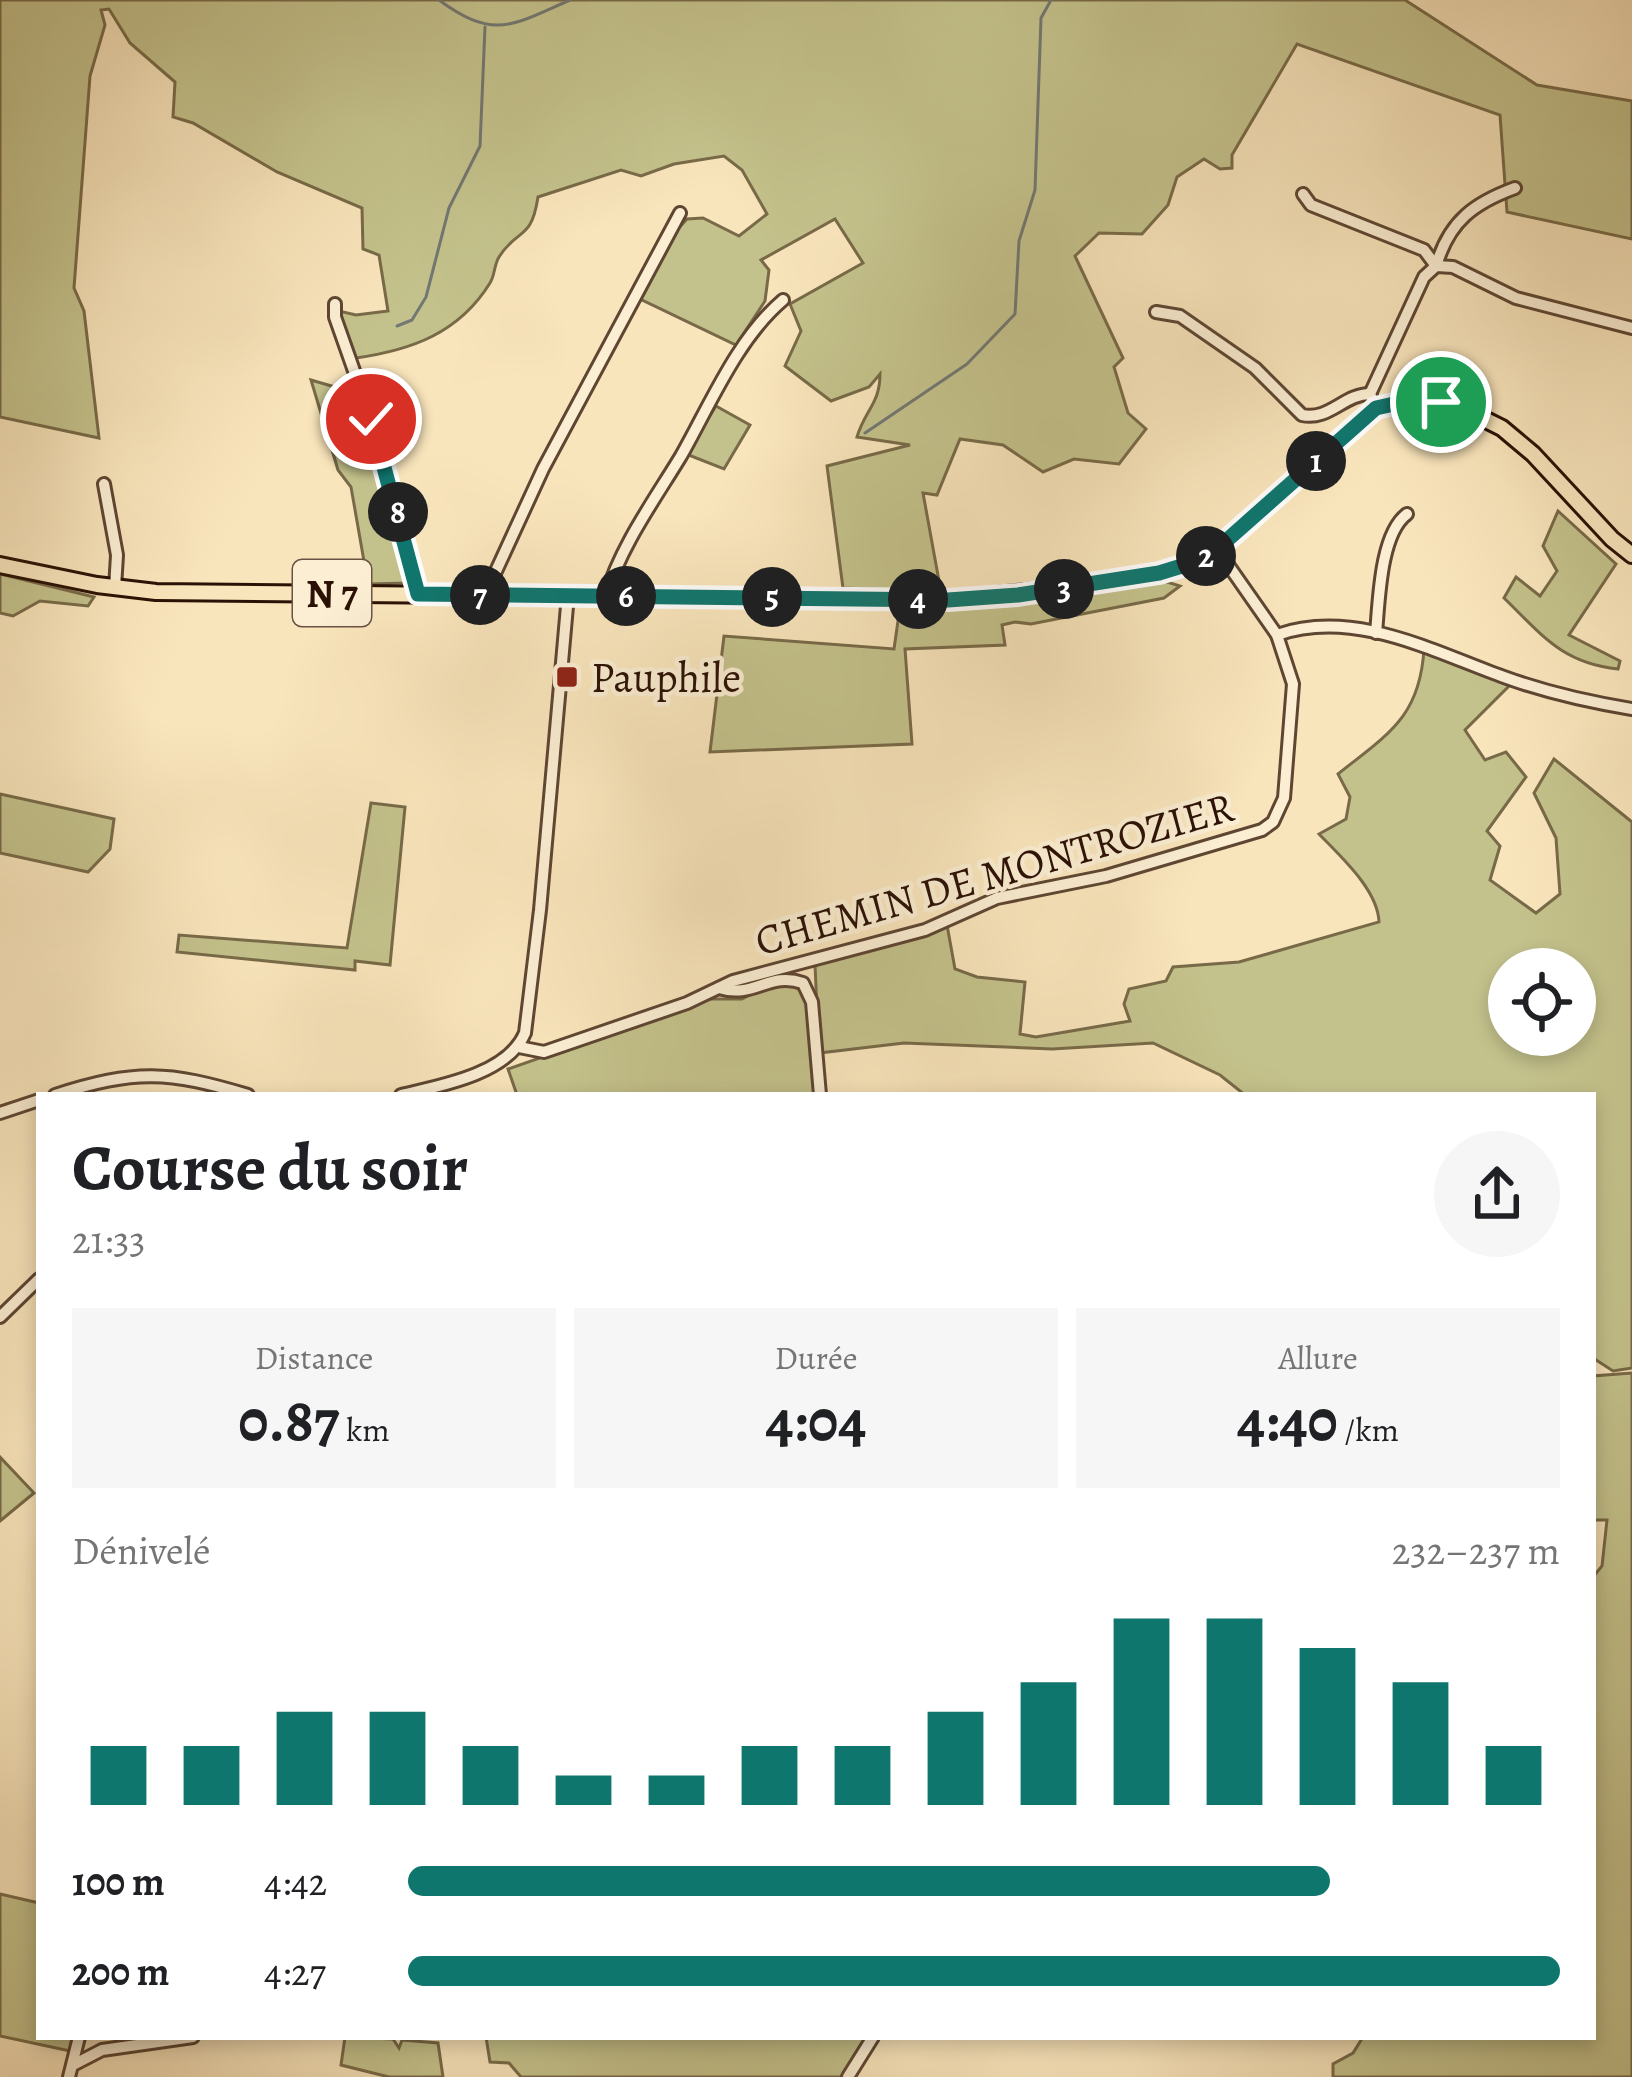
<!DOCTYPE html>
<html lang="fr">
<head>
<meta charset="utf-8">
<style>
  :root { --surface:#fff; --page:#f6f6f6; --text:#202124; --muted:#757577; --accent:#0f766e }
  body { margin:0; font-family:Alegreya,serif; background:var(--page); color:var(--text); height:100vh; display:flex; flex-direction:column; font-size:45px; white-space:nowrap }
  * { box-sizing:border-box; margin:0 }
  p { font-size:39px; color:var(--muted) }
  .icon { flex:none; width:66px; height:66px; fill:none; stroke:currentColor; stroke-width:2; stroke-linecap:round; stroke-linejoin:round }
  .map { position:relative; flex:1; overflow:hidden }
  .panel { position:absolute; left:36px; top:1092px; width:1560px; height:948px; display:flex; flex-direction:column; background:var(--surface); border-radius:0px; box-shadow:0 6px 18px #0003 }
  .panel>* { flex:none }
  .fabs { position:absolute; left:1488px; top:948px; display:grid; gap:24px }
  .fabs a { display:grid; place-items:center; width:108px; height:108px; border-radius:50%; background:var(--surface); box-shadow:0 6px 18px #0003; font-size:60px }
  .pin { position:absolute; display:grid; place-items:center; width:102px; height:102px; color:#fff; margin:-51px; border:6px solid #fff; border-radius:50%; box-shadow:0 3px 12px #0007 }
  .km { position:absolute; width:60px; height:60px; margin:-30px; border-radius:50%; background:#222; color:#fff; font-size:33px; line-height:60px; text-align:center }
  .round { display:grid; place-items:center; flex:none; width:126px; height:126px; border-radius:63px; background:var(--page) }
  .headline { display:flex; align-items:center; justify-content:space-between; height:204px; padding:0 36px }
  h1 { font-size:66px; font-weight:700; line-height:90px }
  .figures { display:grid; grid-template-columns:repeat(3,1fr); gap:18px; height:204px; padding:12px 36px }
  .figures div { display:grid; align-content:center; border-radius:0px; background:var(--page); text-align:center }
  .figures b { font-size:60px; font-weight:700 }
  .figures small { font-size:33px; font-weight:400 }
  .figures p { font-size:33px }
  .chart { height:336px; padding:24px 36px }
  .chart p { display:flex; justify-content:space-between }
  .chart svg { width:100%; height:216px; margin-top:12px; stroke:var(--accent); stroke-width:6 }
  ul { padding:0 36px; list-style:none; font-size:39px }
  li { display:grid; grid-template-columns:192px 144px 1fr; align-items:center; height:90px }
  li i { height:30px; border-radius:15px; background:var(--accent) }
  .map>svg:first-child { display:block }
</style>
</head>
<body>
<div class="map">
<svg width="1632" height="2077" viewBox="0 0 1632 2077">
  <rect width="100%" height="100%" fill="#f9e5bc"/>
  <filter id="stains"><feTurbulence type="fractalNoise" baseFrequency=".00167" numOctaves="4"/><feColorMatrix values="0 0 0 0 .2 0 0 0 0 .09 0 0 0 0 .02 0 0 0 .5 -.17"/></filter>
  <radialGradient id="worn" r=".72"><stop offset=".6" stop-color="#630" stop-opacity="0"/><stop offset="1" stop-color="#630" stop-opacity=".3"/></radialGradient>
  <g fill="#c4c28c" stroke="#786a48" stroke-width="3" fill-rule="evenodd">
    <path d="M0,0H1405L1537,85L1632,101V239L1507,212L1500,115L1297,44L1232,155V168L1220,169L1204,159L1177,177L1168,205L1142,234L1099,233L1075,256L1123,358L1114,367L1128,413L1146,429L1119,464L1074,459L1043,472L1003,445L960,439L937,495L923,493L941,592L843,588L827,466L910,445L857,437C865,410 880,404 880,374L869,387L831,401L785,366L801,331L790,304L863,263L835,219L761,260L769,270L765,301L736,345L638,298L676,231L687,219L703,218L739,236L767,214L742,170L724,156L674,164L641,176L621,170L538,197C531,242 518,227 499,257C494,265 495,275 490,283C459,333 412,350 356,358L339,311L356,315L388,311L379,255L363,249L362,208L277,172L193,123L173,117L175,82L130,43L109,9L101,10L105,25L90,76L74,288L84,311L99,438L0,417Z"/>
    <path d="M311,380L359,394L408,583L368,584L351,487L338,470Z"/>
    <path d="M716,406L750,425L724,469L686,454Z"/>
    <path d="M1558,511L1616,564L1569,635L1620,661L1618,669C1562,663 1542,635 1504,598L1516,577L1540,596L1557,571L1543,546Z"/>
    <path d="M0,574L94,597L88,606L40,601L13,616L0,613Z"/>
    <path d="M1164,581L1180,586L1164,598L1031,624L1015,622L1002,625L1005,645L905,649L912,744L710,752L724,636L894,649L900,607L1036,601Z"/>
    <path d="M1424,649L1511,684L1465,730L1485,760L1506,752L1526,777L1487,831L1500,846L1490,880L1536,913L1560,894L1556,838L1534,793L1554,759L1632,822V1368L1613,1371L1593,1358V1095H1245L1220,1075L1153,1043L1052,1049L904,1043L819,1053L815,965L924,936L947,925L955,969L977,977L1025,982L1020,1034L1036,1037L1130,1021L1124,1004L1129,989L1166,981L1173,967L1239,962L1379,922C1378,890 1341,857 1319,834L1346,819L1350,797L1338,774C1388,734 1420,717 1424,649ZM1509,969H1575V1035H1509Z"/>
    <path d="M0,794L114,819L110,849L88,872L0,853Z"/>
    <path d="M371,803L405,807L390,965L355,961V970L177,952L179,935L347,948Z"/>
    <path d="M787,983L804,992L808,1003L816,1095H517L508,1069L708,999H742L764,987Z"/>
    <path d="M1632,1373V2077H1333V2064L1353,2053L1363,2037H1593V1577L1602,1566L1607,1520H1593V1376Z"/>
    <path d="M0,1457L34,1493L0,1521Z"/>
    <path d="M0,1894L39,1903V2037H73L70,2051L0,2036Z"/>
    <path d="M345,2037L393,2039L399,2048L402,2040L438,2043L443,2077H389L341,2065Z"/>
    <path d="M486,2037H869L841,2077H521L509,2063L490,2062Z"/>
  </g>
  <g fill="none" stroke-linecap="round" stroke-linejoin="round">
    <g stroke="#727872" stroke-width="3">
      <path d="M439,0C495,41 512,25 570,0"/>
      <path d="M397,326L412,320L426,297L449,208L480,146L485,27"/>
      <path d="M865,433L967,364L1015,314L1019,241L1035,190L1041,18L1051,0"/>
    </g>
    <g stroke="#5e4633" stroke-width="16">
      <g id="minor">
        <path d="M1303,194L1311,205L1424,250L1436,266"/>
        <path d="M1437,263C1450,221 1474,203 1515,188"/>
        <path d="M335,304V317L371,419L418,594"/>
        <path d="M1156,312L1180,316L1255,368L1302,415C1329,421 1344,394 1370,394"/>
        <path d="M1376,408L1370,394L1424,277L1436,266L1453,267L1516,298L1632,328"/>
        <path d="M104,484L117,555L115,588"/>
        <path d="M485,595L543,469L680,213"/>
        <path d="M606,596C620,547 655,499 681,456C710,405 737,339 783,300"/>
        <path d="M1376,633C1379,601 1380,534 1407,514"/>
        <path d="M1277,635C1354,608 1434,652 1504,677C1545,692 1589,702 1632,709"/>
        <path d="M719,988C754,999 769,971 803,983L812,1002L820,1095"/>
        <path d="M519,1047L544,1052L687,1003L733,981L925,930L997,898L1106,876L1262,830L1273,822L1284,798L1293,684L1277,635L1217,549"/>
        <path d="M55,1095C136,1069 168,1071 248,1095"/>
        <path d="M401,1095C440,1086 508,1074 525,1033L540,910L568,595"/>
        <path d="M0,1113L39,1100"/>
        <path d="M0,1317L39,1279"/>
        <path d="M73,2065L102,2050L193,2037"/>
        <path d="M69,2077L79,2037"/>
        <path d="M848,2077L873,2037"/>
      </g>
    </g>
    <g stroke="#2b1105" stroke-width="20">
      <path id="major" d="M0,565L97,585L156,592L948,600L1075,587L1159,573L1195,562L1241,529L1367,414L1387,404L1411,400L1458,406L1502,428L1533,454L1612,539L1632,555"/>
    </g>
    <use href="#minor" stroke="#fbeed3" stroke-width="10"/>
    <use href="#major" stroke="#f9e5bc" stroke-width="14"/>
  </g>
  <g fill="none" stroke-linecap="round" stroke-linejoin="round">
    <g stroke="#fff" stroke-width="24">
      <path id="route" d="M371,419L418,594L948,600L1018,595L1159,573L1195,562L1217,549L1376,408L1412,400L1441,402"/>
    </g>
    <use href="#route" stroke="#0f766e" stroke-width="15"/>
  </g>
  <rect fill="#8f2418" stroke="#fbeed3" stroke-width="4.5" x="555" y="665" width="24" height="24" rx="6"/>
  <g text-anchor="middle" stroke-width="9" stroke-linejoin="round" paint-order="stroke">
    <rect fill="#fbeed3" stroke="#695343" stroke-width="3" x="293" y="560" width="78" height="66" rx="9"/>
    <g font-size="39" font-weight="bold" fill="#2b1105">
      <text x="332" y="607">N 7</text>
    </g>
    <g font-size="42" fill="#2b1105" stroke="#fbeed3" text-anchor="start">
      <text x="591" y="692">Pauphile</text>
    </g>
    <g font-size="42" fill="#2b1105" stroke="#fbeed3">
      <text transform="translate(994 873) rotate(-16)" y="15">CHEMIN DE MONTROZIER</text>
    </g>
  </g>
  <rect width="100%" height="100%" filter="url(#stains)"/>
  <rect width="100%" height="100%" fill="url(#worn)"/>
</svg>
<div class="fabs">
<a><svg class="icon" aria-label="locate" viewBox="0 0 24 24"><circle cx="12" cy="12" r="6"/><path d="M12 2v4M12 18v4M2 12h4M18 12h4"/></svg></a>
</div>
<div class="pin" style="left:1441px;top:402px;background:#1e9e55"><svg class="icon" aria-label="arrive" viewBox="0 0 24 24"><path d="M6 21V4h12l-3 4 3 4H6"/></svg></div>
<div class="pin" style="left:371px;top:419px;background:#d93025"><svg class="icon" aria-label="check" viewBox="0 0 24 24"><path d="M5 12l5 5 9-10"/></svg></div>
<b class="km" style="left:1316px;top:461px">1</b>
<b class="km" style="left:1206px;top:556px">2</b>
<b class="km" style="left:1064px;top:589px">3</b>
<b class="km" style="left:918px;top:599px">4</b>
<b class="km" style="left:772px;top:597px">5</b>
<b class="km" style="left:626px;top:596px">6</b>
<b class="km" style="left:480px;top:595px">7</b>
<b class="km" style="left:398px;top:512px">8</b>
<section class="panel">
<div class="headline"><div><h1>Course du soir</h1><p>21:33</p></div><a class="round"><svg class="icon" aria-label="share" viewBox="0 0 24 24"><path d="M12 15V3M7 8l5-5 5 5M5 13v7h14v-7"/></svg></a></div>
<div class="figures">
<div><p>Distance</p><b>0.87<small> km</small></b></div>
<div><p>Durée</p><b>4:04</b></div>
<div><p>Allure</p><b>4:40<small> /km</small></b></div>
</div>
<div class="chart"><p><span>Dénivelé</span>232–237 m</p>
<svg viewBox="0 0 160 44" preserveAspectRatio="none"><path d="M5 44V32M15 44V32M25 44V25M35 44V25M45 44V32M55 44V38M65 44V38M75 44V32M85 44V32M95 44V25M105 44V19M115 44V6M125 44V6M135 44V12M145 44V19M155 44V32"/></svg>
</div>
<ul>
<li><b>100 m</b>4:42<i style="width:80%"></i></li>
<li><b>200 m</b>4:27<i style="width:100%"></i></li>
</ul>
</section>
</div>
</body>
</html>
